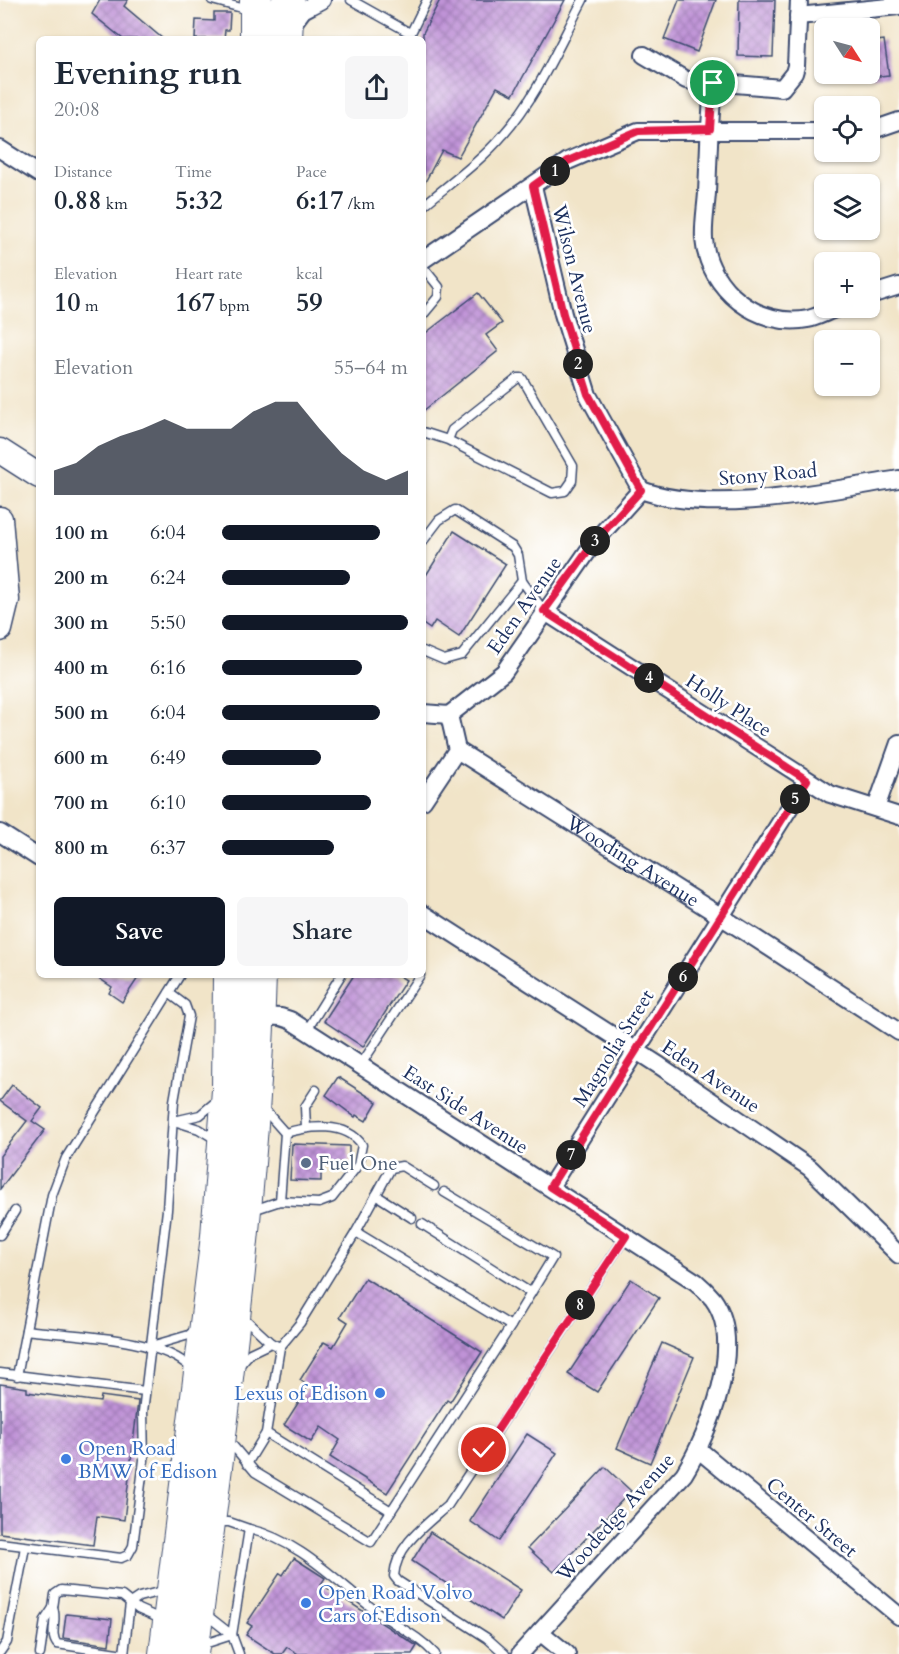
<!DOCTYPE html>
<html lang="en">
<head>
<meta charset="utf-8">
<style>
  :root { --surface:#fff; --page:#f6f6f7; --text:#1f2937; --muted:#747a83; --accent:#111827 }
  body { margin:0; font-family:Cardo,serif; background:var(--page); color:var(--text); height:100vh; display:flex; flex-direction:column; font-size:22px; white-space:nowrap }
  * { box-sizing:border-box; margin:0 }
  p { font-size:20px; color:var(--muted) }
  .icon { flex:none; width:33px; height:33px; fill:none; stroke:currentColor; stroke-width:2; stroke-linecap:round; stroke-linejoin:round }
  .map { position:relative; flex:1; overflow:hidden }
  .details { position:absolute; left:36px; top:36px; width:390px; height:942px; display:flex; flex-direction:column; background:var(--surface); border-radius:9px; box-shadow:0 2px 4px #0004 }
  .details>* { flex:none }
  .needle { width:39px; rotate:126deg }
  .buttons { position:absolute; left:814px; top:18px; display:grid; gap:12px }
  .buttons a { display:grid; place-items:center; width:66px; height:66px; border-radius:9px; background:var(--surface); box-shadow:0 2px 4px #0004; font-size:30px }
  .pin { position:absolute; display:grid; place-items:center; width:51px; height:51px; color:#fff; margin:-26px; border:3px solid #fff; border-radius:50%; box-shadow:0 2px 6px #0007 }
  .km { position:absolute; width:30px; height:30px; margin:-15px; border-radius:50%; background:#222; color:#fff; font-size:16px; line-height:30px; text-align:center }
  .round { display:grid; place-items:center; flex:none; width:63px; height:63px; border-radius:9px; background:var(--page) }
  .head { display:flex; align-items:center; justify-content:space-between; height:102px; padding:0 18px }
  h1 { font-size:33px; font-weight:800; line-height:45px }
  .stats { display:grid; grid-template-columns:repeat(3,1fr); gap:9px; height:102px; padding:6px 18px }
  .stats div { display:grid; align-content:center }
  .stats b { font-size:26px; font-weight:800 }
  .stats small { font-size:16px; font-weight:400 }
  .stats p { font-size:16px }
  .chart { height:168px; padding:12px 18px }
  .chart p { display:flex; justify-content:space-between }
  .chart svg { width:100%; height:108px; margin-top:6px; fill:var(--accent); opacity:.7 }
  .cta { display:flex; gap:12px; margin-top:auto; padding:12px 18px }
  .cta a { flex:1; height:69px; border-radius:9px; background:var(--accent); color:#fff; font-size:24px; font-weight:800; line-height:69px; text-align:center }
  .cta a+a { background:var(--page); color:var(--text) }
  ul { padding:0 18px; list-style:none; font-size:20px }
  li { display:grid; grid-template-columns:96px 72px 1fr; align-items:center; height:45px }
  li i { height:15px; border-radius:8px; background:var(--accent) }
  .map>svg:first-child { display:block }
</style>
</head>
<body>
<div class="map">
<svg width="899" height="1654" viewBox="0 0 899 1654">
  <defs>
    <pattern id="building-cross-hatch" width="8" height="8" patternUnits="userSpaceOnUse" patternTransform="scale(1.5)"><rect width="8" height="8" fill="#c093d7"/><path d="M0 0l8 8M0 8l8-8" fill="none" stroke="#9b78b2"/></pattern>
  </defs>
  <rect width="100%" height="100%" fill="#fff"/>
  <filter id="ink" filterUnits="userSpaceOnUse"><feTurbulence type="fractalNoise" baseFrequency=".0167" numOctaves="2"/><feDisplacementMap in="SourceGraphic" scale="12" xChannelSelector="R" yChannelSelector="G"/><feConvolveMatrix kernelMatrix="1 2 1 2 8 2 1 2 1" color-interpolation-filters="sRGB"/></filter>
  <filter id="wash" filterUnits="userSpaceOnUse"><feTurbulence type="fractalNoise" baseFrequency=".008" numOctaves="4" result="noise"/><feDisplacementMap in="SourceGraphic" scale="24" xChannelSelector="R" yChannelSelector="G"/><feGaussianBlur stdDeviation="1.35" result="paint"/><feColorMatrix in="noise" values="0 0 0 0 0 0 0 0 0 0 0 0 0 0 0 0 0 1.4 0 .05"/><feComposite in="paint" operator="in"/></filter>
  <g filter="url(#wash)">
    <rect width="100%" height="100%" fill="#f1e4c8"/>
    <g id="blocks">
      <g fill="url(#building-cross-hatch)">
        <path d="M100,0H128L124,6L163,39H123L92,14Z"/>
        <path d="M440,0H565L513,95L497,87L458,157L442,150L423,186V33Z"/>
        <path d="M679,0H716L697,52L664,39Z"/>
        <path d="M739,0H775L773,57L738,56Z"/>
        <path d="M214,13H230L229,30H225L224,39H195L196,20L214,21Z"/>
        <path d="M884,40L889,75L870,77V42Z"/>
        <path d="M478,293L502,323L486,335L498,351L423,411V335Z"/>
        <path d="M454,531L506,564L459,637L435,621L430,629L423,624V580Z"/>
        <path d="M94,975H140L122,1002L109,993L112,987Z"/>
        <path d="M354,975H398L406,980L363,1047L324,1021Z"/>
        <path d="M338,1077L377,1102L366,1121L356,1115L355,1117L326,1095Z"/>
        <path d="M12,1085L42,1108L32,1121L45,1130L0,1189V1156L27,1121L0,1101Z"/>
        <path d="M292,1144L349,1146V1163L321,1162V1181L290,1180Z"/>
        <path d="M365,1278L482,1352L450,1402L447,1400L387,1493L330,1457L340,1440L321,1427L311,1442L284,1425L309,1386L300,1380L324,1342L333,1347L348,1322L340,1317Z"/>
        <path d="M631,1279L659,1298L597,1392L568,1374Z"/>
        <path d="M662,1343L694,1357L650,1463L617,1448Z"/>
        <path d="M0,1384L27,1388V1392L100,1402L101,1396L138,1401L124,1520L97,1516L93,1545L0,1533Z"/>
        <path d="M527,1434L557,1453L499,1541L470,1521Z"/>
        <path d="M605,1467L631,1491L554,1572L528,1548Z"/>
        <path d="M430,1532L521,1590L502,1620L412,1561Z"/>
        <path d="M294,1558L325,1578L321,1584L417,1646L412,1654H298L287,1647L282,1654H275L246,1635L252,1626L247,1623L280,1573L283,1575Z"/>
        <path d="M66,1614L112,1619L109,1645L63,1638Z"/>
      </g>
    </g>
  </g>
  <g filter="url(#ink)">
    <use href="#blocks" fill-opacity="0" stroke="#3b4a6e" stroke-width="1.5"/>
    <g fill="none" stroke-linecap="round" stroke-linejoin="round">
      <g stroke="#3b4a6e" stroke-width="11">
        <g id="lane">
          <path d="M212,0L249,10"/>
          <path d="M351,0L410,33"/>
          <path d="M408,39L427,0"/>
          <path d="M423,206C450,183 480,162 503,135C537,97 559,45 583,0"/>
          <path d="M423,267L439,287L438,297L423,315"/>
          <path d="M423,432L448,440L552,493L565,491L572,481L573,466L522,378H518L452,430L448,440"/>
          <path d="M423,541L439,520L455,510L513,547L518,555L522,581L544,611"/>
          <path d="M423,651L444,660L462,655L522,581"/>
          <path d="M307,1030L341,975"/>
          <path d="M360,1066L420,975"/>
          <path d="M262,1107L285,1133"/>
          <path d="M174,1121L200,1115L219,1099"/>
          <path d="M174,1121L199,1129L217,1140"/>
          <path d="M306,1127L305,1107L316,1090"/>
          <path d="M444,1192L553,1257L511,1326"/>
          <path d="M376,1195L412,1218"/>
          <path d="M280,1201L285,1133"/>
          <path d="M250,1211L280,1201L319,1203L332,1198L358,1165L362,1145C346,1121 309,1126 285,1133"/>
          <path d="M422,1224L531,1293"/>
          <path d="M0,1235L15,1211"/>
          <path d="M26,1330C71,1336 160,1336 192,1369"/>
          <path d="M271,1343L280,1347L300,1323L356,1232L391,1168L402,1166L434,1186"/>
          <path d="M151,1346L189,1335L197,1328"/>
          <path d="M239,1366L250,1353L271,1343L242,1316"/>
          <path d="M0,1373L145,1391"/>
          <path d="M17,1376L52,1195L66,1158L180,975"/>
          <path d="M266,1433L391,1511"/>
          <path d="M229,1441L255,1472L371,1542L511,1326L356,1232"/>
          <path d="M247,1464L266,1433L280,1347"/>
          <path d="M216,1522H229L249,1529L232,1635L239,1654"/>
          <path d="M249,1529C299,1541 333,1578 372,1608C393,1625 417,1634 435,1654"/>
          <path d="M0,1543L121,1558L128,1555L133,1546L144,1460L143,1412L167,1210L174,1101L189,1016L185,1005L169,993"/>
          <path d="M130,1603L139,1597L166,1590"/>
          <path d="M53,1608C58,1620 49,1633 57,1644L124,1654"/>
          <path d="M204,1613L232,1635"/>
          <path d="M201,1645L232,1635"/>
          <path d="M0,1652L7,1642L25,1547"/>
          <path d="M40,1654L45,1620L53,1608L55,1594L61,1590L122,1596L138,1609L163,1620"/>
          <path d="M124,1654L130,1603"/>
          <path d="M505,1654L487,1638L398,1581L394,1576C396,1545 427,1524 448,1505L626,1236"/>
        </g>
      </g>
      <g stroke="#3b4a6e" stroke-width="20">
        <g id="street">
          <path d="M798,16L899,6"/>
          <path d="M291,26L303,10L322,0"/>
          <path d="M644,55L686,80L782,88L794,73L796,66L799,0"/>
          <path d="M713,83C710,120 708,157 707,193C706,208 703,224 704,239C708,289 759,329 808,319C818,317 828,311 838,308"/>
          <path d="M870,131L899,121"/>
          <path d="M0,149L39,174"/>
          <path d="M533,186L563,314L588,395L641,490"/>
          <path d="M423,260L568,161L638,131H825"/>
          <path d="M870,295L899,286"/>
          <path d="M641,490C712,516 825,491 899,479"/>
          <path d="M544,611L830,794L899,816"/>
          <path d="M423,713L449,715"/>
          <path id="s1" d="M457,750L755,938L899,1032"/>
          <path d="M423,801L457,750L449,715L504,672L595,541L641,490"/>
          <path d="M876,808L899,743"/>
          <path d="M0,833L39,858"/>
          <path d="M423,914L660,1066L810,1168L899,1255"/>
          <path d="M259,1016L281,1017L290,1020L696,1282C702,1287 708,1293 713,1299C746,1344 709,1433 684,1474L520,1654"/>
          <path d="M550,1187L807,780"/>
          <path d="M699,1450L899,1616"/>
          <path d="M540,1632L567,1654"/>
        </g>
      </g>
      <g stroke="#3b4a6e" stroke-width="27">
        <g id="secondary">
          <path d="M0,451L39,476"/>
          <path d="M0,519L7,600L0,629"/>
        </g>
      </g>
      <g stroke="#3b4a6e" stroke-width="34">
        <g id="highway">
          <path d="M256,39V0"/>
          <path d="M286,39L288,0"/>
          <path d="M165,1654L217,1236L228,1090L229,975"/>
          <path d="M192,1654C221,1428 253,1203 260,975"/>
        </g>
      </g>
      <use href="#lane" stroke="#fff" stroke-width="8"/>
      <use href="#street" stroke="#fff" stroke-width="16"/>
      <use href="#secondary" stroke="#fff" stroke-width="24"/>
      <use href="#highway" stroke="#fff" stroke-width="32"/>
    </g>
  </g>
  <g fill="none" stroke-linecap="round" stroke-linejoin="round" filter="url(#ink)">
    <g stroke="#fff" stroke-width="12">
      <path id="route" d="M484,1450L626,1236L550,1187L807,780L544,611L595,541L641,490L588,394L563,314L533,186L568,161L638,131L710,129L713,83"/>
    </g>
    <use href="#route" stroke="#e11d48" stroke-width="8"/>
  </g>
  <circle fill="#5c6f8a" stroke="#fff" stroke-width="2" cx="306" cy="1163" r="6"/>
  <g fill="#3f7fe0" stroke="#fff" stroke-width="2">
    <circle cx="380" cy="1393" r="6"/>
    <circle cx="66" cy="1459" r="6"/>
    <circle cx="306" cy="1603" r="6"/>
  </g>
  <g text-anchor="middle" stroke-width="5" stroke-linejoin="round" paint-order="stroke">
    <g font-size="20" fill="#1b2f5e" stroke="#fff">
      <text transform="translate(575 269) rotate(76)" y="7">Wilson Avenue</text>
      <text transform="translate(768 474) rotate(-5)" y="7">Stony Road</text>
      <text transform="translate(524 605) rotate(-55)" y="7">Eden Avenue</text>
      <text transform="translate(729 705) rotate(33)" y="7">Holly Place</text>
      <text dy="7" stroke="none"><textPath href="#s1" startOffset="208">Wooding Avenue</textPath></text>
      <text transform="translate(613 1048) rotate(-58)" y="7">Magnolia Street</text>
      <text transform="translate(711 1076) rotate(34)" y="7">Eden Avenue</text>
      <text transform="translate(466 1109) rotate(33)" y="7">East Side Avenue</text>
      <text transform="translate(615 1517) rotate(-48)" y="7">Woodedge Avenue</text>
      <text transform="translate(812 1517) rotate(40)" y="7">Center Street</text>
    </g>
    <g font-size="20" fill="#4e5e75" stroke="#fff" text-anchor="start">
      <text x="318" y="1170">Fuel One</text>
    </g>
    <g font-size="20" fill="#366cbe" stroke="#fff" text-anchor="start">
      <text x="368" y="1400" text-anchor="end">Lexus of Edison</text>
      <text x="78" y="1455">Open Road<tspan x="78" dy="23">BMW of Edison</tspan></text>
      <text x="318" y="1599">Open Road Volvo<tspan x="318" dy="23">Cars of Edison</tspan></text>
    </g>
  </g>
</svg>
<div class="buttons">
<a><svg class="needle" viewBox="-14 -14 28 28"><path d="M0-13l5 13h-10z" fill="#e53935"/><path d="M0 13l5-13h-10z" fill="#747a83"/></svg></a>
<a><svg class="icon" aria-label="locate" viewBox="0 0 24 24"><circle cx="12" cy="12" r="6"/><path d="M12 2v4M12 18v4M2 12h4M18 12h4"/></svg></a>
<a><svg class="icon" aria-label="layers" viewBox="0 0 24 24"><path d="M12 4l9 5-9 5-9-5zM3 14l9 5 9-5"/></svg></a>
<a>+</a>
<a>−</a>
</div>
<div class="pin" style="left:713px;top:83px;background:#1e9e55"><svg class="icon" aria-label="arrive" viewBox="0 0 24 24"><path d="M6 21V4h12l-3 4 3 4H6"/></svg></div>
<div class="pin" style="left:484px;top:1450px;background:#d93025"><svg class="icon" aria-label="check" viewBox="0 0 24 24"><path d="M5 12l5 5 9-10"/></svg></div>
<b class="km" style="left:555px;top:171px">1</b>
<b class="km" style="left:578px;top:364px">2</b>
<b class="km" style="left:595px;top:541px">3</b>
<b class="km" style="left:649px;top:678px">4</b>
<b class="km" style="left:795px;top:799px">5</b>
<b class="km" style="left:683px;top:977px">6</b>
<b class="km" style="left:571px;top:1155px">7</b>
<b class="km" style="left:580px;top:1305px">8</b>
<section class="details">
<div class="head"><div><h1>Evening run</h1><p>20:08</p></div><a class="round"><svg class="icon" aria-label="share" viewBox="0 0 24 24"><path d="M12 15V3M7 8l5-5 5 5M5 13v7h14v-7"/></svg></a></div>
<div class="stats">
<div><p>Distance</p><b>0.88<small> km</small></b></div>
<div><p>Time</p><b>5:32</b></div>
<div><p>Pace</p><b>6:17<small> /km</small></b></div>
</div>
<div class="stats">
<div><p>Elevation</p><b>10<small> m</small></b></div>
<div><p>Heart rate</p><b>167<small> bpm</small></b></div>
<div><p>kcal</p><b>59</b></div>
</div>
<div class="chart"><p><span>Elevation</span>55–64 m</p>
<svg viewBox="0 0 160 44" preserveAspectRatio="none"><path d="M0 44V34L10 31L20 24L30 20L40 17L50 13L60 17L70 17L80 17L90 10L100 6L110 6L120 17L130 27L140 34L150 38L160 34V44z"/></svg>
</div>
<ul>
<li><b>100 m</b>6:04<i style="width:85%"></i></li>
<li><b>200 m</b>6:24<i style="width:69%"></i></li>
<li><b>300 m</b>5:50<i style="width:100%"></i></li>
<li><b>400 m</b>6:16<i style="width:75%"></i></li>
<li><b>500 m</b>6:04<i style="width:85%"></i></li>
<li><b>600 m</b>6:49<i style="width:53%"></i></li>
<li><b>700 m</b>6:10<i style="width:80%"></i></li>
<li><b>800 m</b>6:37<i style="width:60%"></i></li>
</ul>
<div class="cta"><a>Save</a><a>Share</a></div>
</section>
</div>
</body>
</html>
